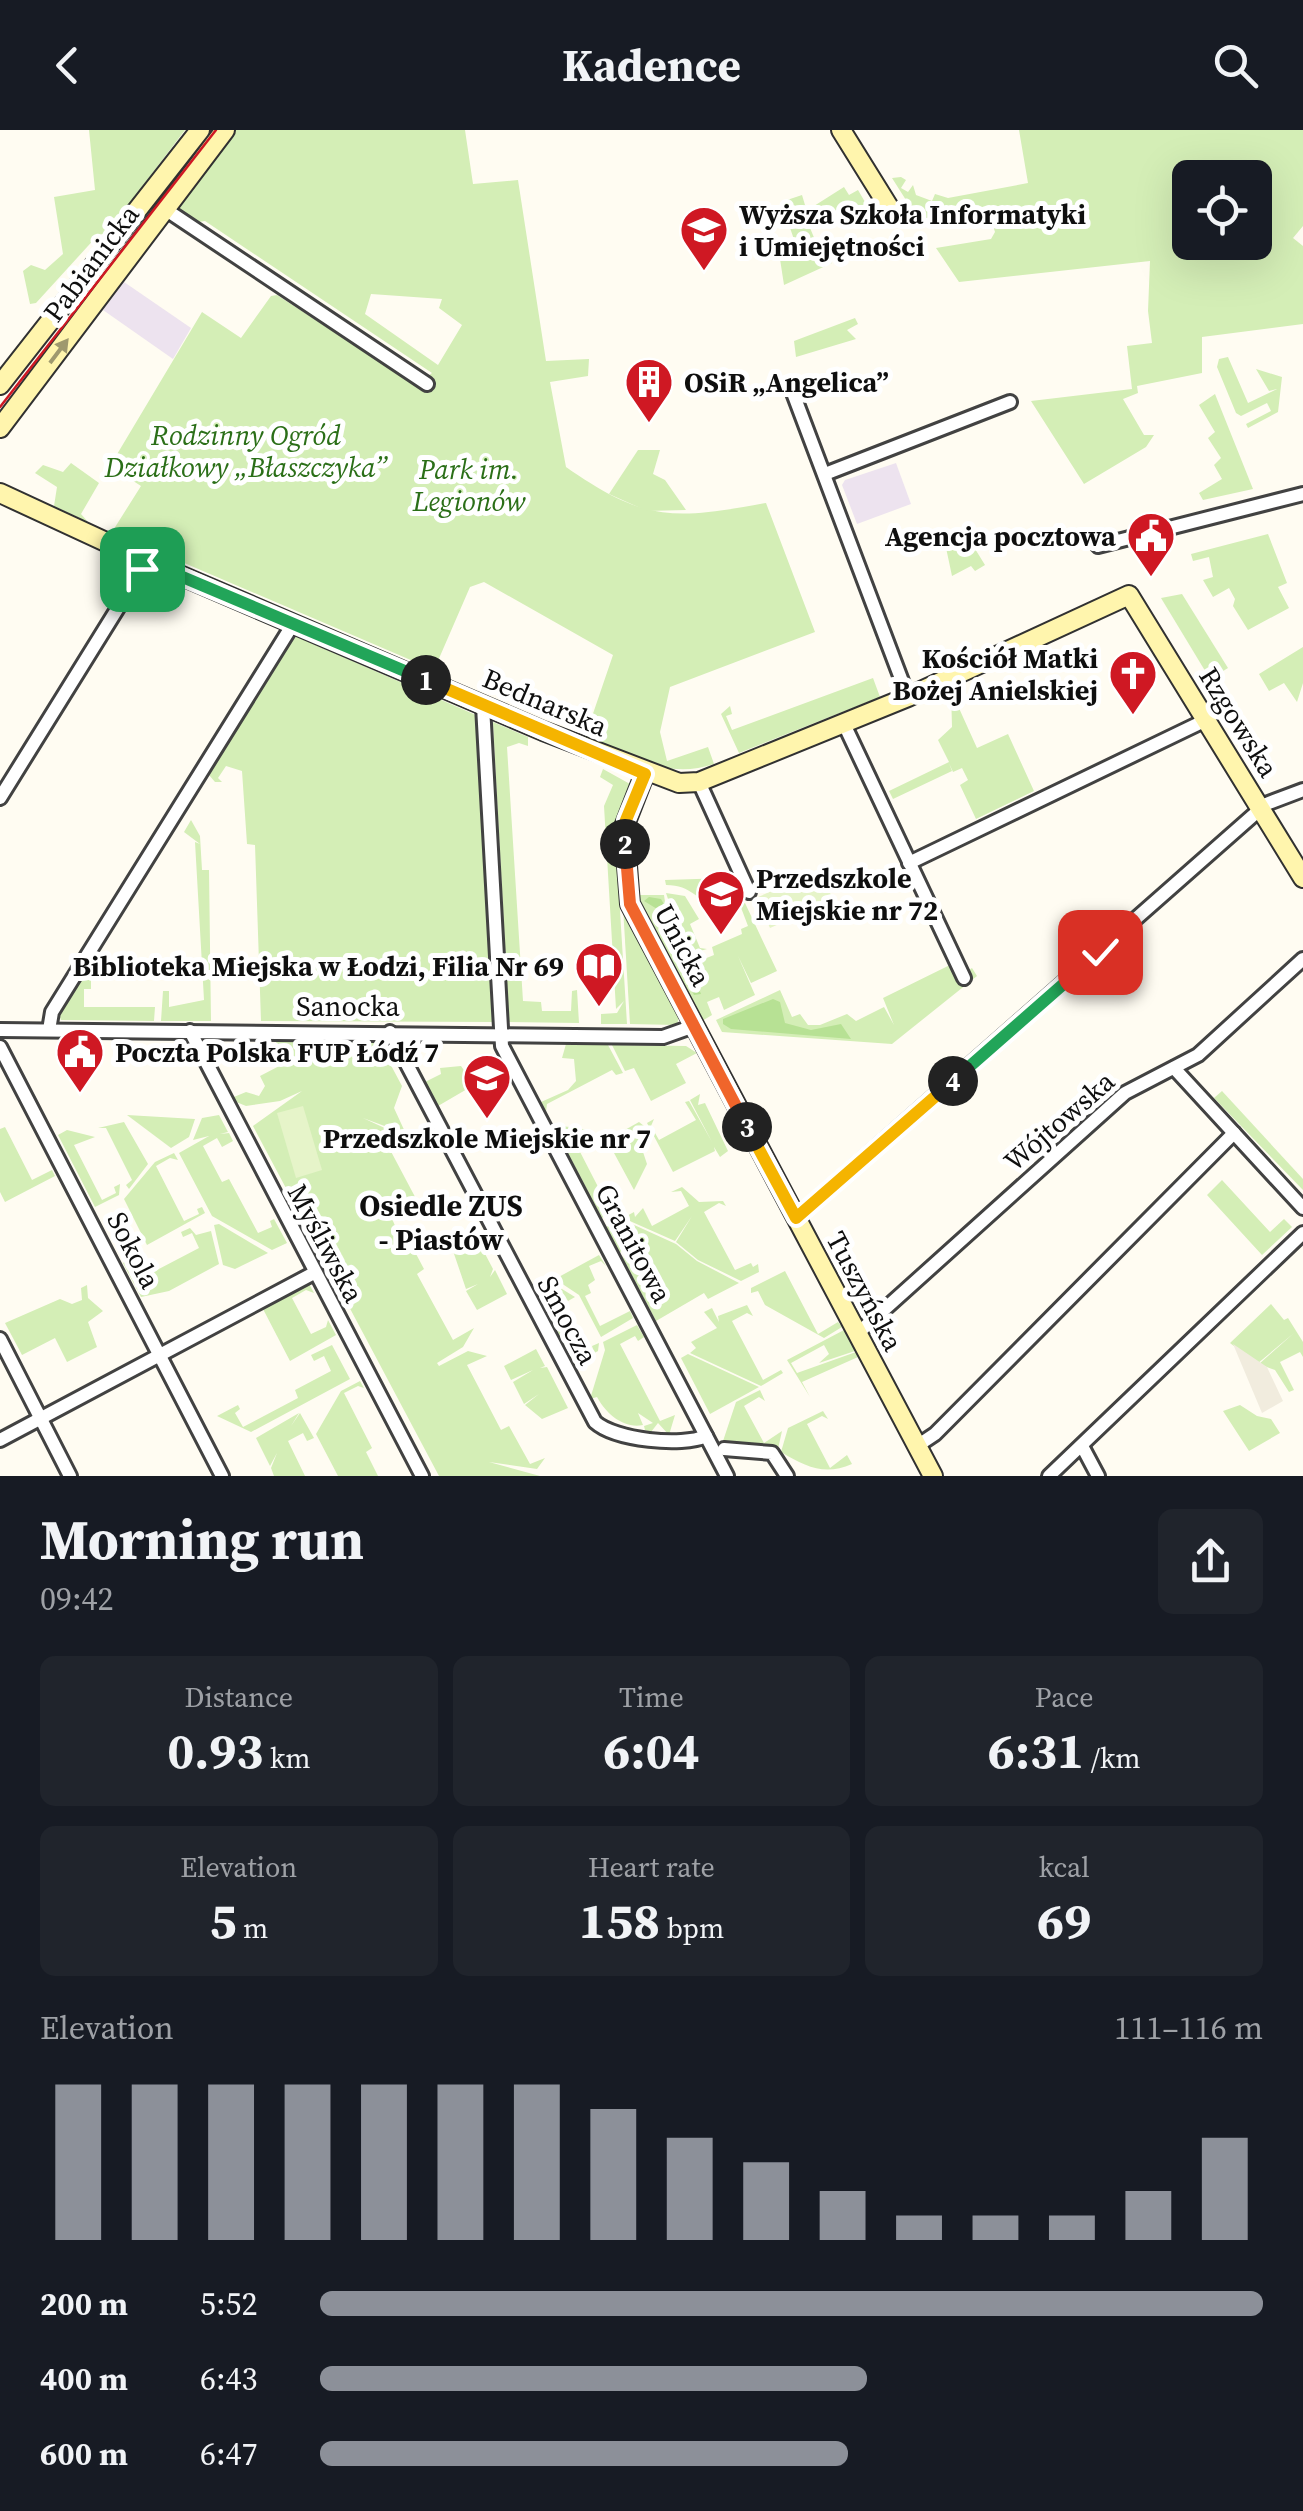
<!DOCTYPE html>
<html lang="en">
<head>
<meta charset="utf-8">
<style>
  :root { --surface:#171b24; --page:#20242c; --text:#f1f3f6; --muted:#9ea1a6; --accent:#8c9099 }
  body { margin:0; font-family:"Source Serif 4",serif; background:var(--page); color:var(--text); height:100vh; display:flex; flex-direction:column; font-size:38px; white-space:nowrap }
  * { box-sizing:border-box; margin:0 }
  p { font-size:32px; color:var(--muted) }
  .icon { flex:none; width:55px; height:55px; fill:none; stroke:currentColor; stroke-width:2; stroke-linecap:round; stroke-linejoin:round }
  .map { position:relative; height:1346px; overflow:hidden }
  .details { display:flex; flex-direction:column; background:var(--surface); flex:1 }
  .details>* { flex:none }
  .buttons { position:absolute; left:1172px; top:30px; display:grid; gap:20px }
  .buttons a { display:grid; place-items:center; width:100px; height:100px; border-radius:15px; background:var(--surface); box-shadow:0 10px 40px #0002; font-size:50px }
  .pin { position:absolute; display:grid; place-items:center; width:85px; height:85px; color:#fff; margin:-42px; border-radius:20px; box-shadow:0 5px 15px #0006 }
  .km { position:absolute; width:50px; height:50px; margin:-25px; border-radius:50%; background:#222; color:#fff; font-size:28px; line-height:50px; text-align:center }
  .round { display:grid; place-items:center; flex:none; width:105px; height:105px; border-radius:15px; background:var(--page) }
  .summary { display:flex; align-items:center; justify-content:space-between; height:170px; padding:0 40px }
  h1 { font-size:55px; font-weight:700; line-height:75px }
  .figures { display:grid; grid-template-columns:repeat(3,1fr); gap:15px; height:170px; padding:10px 40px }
  .figures div { display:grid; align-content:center; border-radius:15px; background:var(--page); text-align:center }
  .figures b { font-size:50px; font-weight:700 }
  .figures small { font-size:28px; font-weight:400 }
  .figures p { font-size:28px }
  .chart { height:280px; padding:20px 40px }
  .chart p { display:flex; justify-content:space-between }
  .chart svg { width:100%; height:180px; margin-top:10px; stroke:var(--accent); stroke-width:6 }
  ul { padding:0 40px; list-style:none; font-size:32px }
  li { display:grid; grid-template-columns:160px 120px 1fr; align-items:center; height:75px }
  li i { height:25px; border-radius:12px; background:var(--accent) }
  header { display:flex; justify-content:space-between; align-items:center; height:130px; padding:0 40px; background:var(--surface); font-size:45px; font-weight:700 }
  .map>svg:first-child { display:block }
</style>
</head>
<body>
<header><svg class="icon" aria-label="back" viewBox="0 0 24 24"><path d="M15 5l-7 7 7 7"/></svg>Kadence<svg class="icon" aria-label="search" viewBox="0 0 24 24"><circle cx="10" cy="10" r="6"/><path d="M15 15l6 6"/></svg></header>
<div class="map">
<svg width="1303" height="1346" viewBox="0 0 1303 1346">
  <rect width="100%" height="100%" fill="#fffcf2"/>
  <g fill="#ede3ef">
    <path d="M124,152L191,198L173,229L103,180Z"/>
    <path d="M896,333L911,374L857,394L842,355L845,350Z"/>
  </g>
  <g fill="#d4eeb6" fill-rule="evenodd">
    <path d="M89,0H185L107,103L98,105L36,173L30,174L23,141L31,135L45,140L63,124L54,67L95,60Z"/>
    <path d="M235,0H465L473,54L518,50L546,231L589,229L588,246L550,252L566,337C645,392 673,390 766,373L815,502L670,557L660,602L667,631L708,617L714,634C667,650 629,626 585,607L613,525L484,452L470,457L434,540L112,402L141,356L110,336L202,182L241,208L271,166L277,165L416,255L432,243L205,91L198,92L176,76ZM371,164L442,169L439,178L462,195L438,235L365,184Z"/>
    <path d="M1019,0H1303V96L1293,108L1303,116V194L1202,207V243L1137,256L1138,263L1123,269L1144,305H1154L1146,317L1084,354L1031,271L1132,259L1127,216L1152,213L1148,181L1150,131L959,152L936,118L991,109L995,102L988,80L918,89L892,48L901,47L906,50L901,58L908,62L913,55L916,65L932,71L935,64L948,68L1028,53ZM1190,48H1255V112H1190Z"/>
    <path d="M844,57L849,65L858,60L872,84L849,95L841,78L808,93L815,110L797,118L781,72L802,65L805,75L814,76Z"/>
    <path d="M826,108L832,133L784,155L780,129Z"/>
    <path d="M855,188L858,194L847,200L856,209L796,227L794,211Z"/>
    <path d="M1228,227L1248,273L1277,259L1269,261L1256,239L1282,247L1278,282L1248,298L1246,294L1271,281L1267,273L1241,286L1236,283L1217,237L1219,229Z"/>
    <path d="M1215,264L1253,359L1203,370L1199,363L1222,349L1214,335L1221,328L1208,308L1215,302L1199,275Z"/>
    <path d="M638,320H660L653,344L665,350L686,380L647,381L609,364Z"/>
    <path d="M71,333L99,353L81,384L88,392L54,376L57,357L35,343L43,335L63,342Z"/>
    <path d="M964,401L985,435L975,441L971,436L952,446L945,413Z"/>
    <path d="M1268,404L1287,453L1278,457L1289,478L1248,500L1233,476L1235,469L1229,458L1213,467L1203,450L1213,447L1209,427L1193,431L1191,424Z"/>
    <path d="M1182,464L1228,538L1210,549L1161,468Z"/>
    <path d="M295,506L478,586L492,892L261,891L255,715L247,714L242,641L226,636L218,648L222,652H215L209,645Z"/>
    <path d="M1303,517V553L1297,572L1284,553L1269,561L1259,544Z"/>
    <path d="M873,548L880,567L739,623L721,584L730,576L732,584L726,586L732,600Z"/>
    <path d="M960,555L963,568L958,576L977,618L1008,604L1034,661L976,689L960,655L968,650L962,638L953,642L949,633L952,641L893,669L889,661L949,632L938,610L952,597L951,560Z"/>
    <path d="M493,592L528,607V616L519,613L507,617L523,871L541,872L542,881H571L572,861L577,860L579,893L509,892Z"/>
    <path d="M603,639L630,654L615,700L627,894H601V884L617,883L624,871L616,879L604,676L613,655L600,647Z"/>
    <path d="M191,690L200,706L202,740H209L211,891H161L163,861H169V877L204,870L195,712L200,714L184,702Z"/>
    <path d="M728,748L736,764C695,785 702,755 666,755L665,750Z"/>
    <path d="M666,763L685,766L699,789L690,794L700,818L707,819L700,821L704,829L714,825L712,817L742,804L741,799L748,796L740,775L745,773L777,841L751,853L738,826L755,865L724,880L719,867L707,872L712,885L702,891L639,771L638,765H664L665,772L685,819Z"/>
    <path d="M623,777L680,883L677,895L630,894Z"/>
    <path d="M952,834L966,842L972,838L977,846L892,914L722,902L716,890L780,860L792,887L800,884L808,895H820L847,884L856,891L884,877L894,895L883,868Z"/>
    <path d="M91,849V859H84V877H155L154,891L61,890L59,885L81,850Z"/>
    <path d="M378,911L402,956L394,978L406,1004L363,988L402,1006L387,1014L422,1080L438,1073L441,1079L426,1087L390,1084L402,1112L406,1105L424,1139L417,1144L453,1210L474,1198L463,1217L437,1233L439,1236L468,1221L487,1226L467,1235L501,1300L509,1296L530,1334L545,1328L537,1339L489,1332L540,1346H439L253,996L302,961L280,971L246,976L229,969L246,962L259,966L265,956L260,946L287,932L276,912Z"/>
    <path d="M566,914L608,915L623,943L616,945L612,940L547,974L546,982L541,972L568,960L576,951L574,929L562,928Z"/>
    <path d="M612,915L686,916L697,923L676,934L686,953L651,971L634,938L625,941Z"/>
    <path d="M461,936L474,955L438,976L425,952L441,944L440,938Z"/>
    <path d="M1222,961L1303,1049V1060L1214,968Z"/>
    <path d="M700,964L698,975L705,973L728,1021L720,1027L714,1017L715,1021L673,1042L647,993L654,989L651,996L659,1010L696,990L685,972L689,971L712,1012L690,970Z"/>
    <path d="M127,985L195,989L189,1007L171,1018Z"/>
    <path d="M219,985L228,1002L220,1004L229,1003L233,1011L222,1017L217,1008L203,1016L222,1052L229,1049L258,1103L272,1097L270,1091L274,1089L287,1113L272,1120L212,1086L179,1023L209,1006L193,1010L202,988Z"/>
    <path d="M124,992L148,1034L129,1059L126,1055L132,1050L106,998H98Z"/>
    <path d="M639,992L644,996L640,1013L647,1034L634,1060L607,1010Z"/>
    <path d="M553,995C571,998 594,996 604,1013L596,1017L592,1009L577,1016L611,1082L602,1088Z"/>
    <path d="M5,997L32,1050L52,1040L55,1046L5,1072L0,1062V999Z"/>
    <path d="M67,1000L95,1007L74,1015L102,1070L116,1063L114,1057L120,1054L119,1065L95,1077L58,1005Z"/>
    <path d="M174,1023L178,1030L170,1028L156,1036L184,1091L199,1084L197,1079L202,1077L205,1083L147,1115L124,1069L155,1032Z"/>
    <path d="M1222,1050L1270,1102L1284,1089L1292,1097L1262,1125L1207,1065Z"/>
    <path d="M682,1057L699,1072L723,1071L726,1076L719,1073L704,1082L735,1140L751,1133L753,1137L758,1134L759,1142L741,1151L698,1130L676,1112L692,1086L675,1111L623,1088L634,1082L635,1087L643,1078L652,1096L689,1076L681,1061L671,1062Z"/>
    <path d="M621,1089L676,1114L697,1131L739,1153L708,1169L704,1163L656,1191L621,1125L627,1131L635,1126L626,1120L629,1108L620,1123L606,1097Z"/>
    <path d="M219,1094L268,1123L235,1139L223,1135L214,1095Z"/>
    <path d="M190,1098L196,1105L211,1101L219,1134L169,1161L141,1167L123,1133L132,1128L134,1133L126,1137L134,1152L199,1118L192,1103L183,1107L181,1102Z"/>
    <path d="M474,1103L493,1139L490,1147L495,1140L507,1164L477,1180L466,1161L478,1154L466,1159L451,1115Z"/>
    <path d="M599,1125L606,1136L601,1131L589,1136L595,1150L588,1155L591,1163L585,1166L600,1196L630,1181L633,1188L601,1207L579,1165L555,1149Z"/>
    <path d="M785,1141L818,1204L838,1192L842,1197L824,1208L765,1175L758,1161L751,1163V1158Z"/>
    <path d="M549,1151L575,1167L568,1171L565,1166L551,1174L579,1229L594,1222L592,1216L599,1213L598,1221L574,1234L536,1158Z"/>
    <path d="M308,1152L314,1163L306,1160L292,1168L311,1204L326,1197L328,1190L336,1205L290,1231L263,1179L257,1182L256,1177Z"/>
    <path d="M87,1155L88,1168L103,1181L88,1192L97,1217L67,1232L55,1208L22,1225L5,1193L60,1169L72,1174L82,1170L81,1158Z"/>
    <path d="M1271,1174L1284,1190L1288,1188L1303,1212V1227L1300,1222L1280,1232L1294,1260L1289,1262L1275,1240L1259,1234L1294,1203L1257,1234L1230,1213Z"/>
    <path d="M747,1175L753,1186L747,1183L732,1191L763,1250L781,1240L783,1243L761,1256L690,1223L696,1218L691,1212L717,1198L704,1182L712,1178L719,1192L718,1186Z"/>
    <path d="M637,1195L644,1207L638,1211L635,1206L620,1214L660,1291L675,1285L669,1305L658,1293L651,1302L645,1300L644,1296L653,1293L638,1283L643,1295C624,1299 606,1284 597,1267L590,1269L605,1220L603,1212Z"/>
    <path d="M844,1200L855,1221L819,1233L829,1224L824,1215L791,1233L797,1243L856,1222L858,1227L802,1252L810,1267L787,1230Z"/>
    <path d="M332,1215L350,1249L251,1302L217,1286L238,1275L240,1279L235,1283L243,1297L298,1268L295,1260L331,1241L324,1226L314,1231L311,1225Z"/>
    <path d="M536,1219L545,1236L540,1238L547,1237L568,1278L542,1289L525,1275L539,1264L524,1274L513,1252L533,1240L511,1250L504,1236Z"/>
    <path d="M688,1224L759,1257L710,1284L681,1228Z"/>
    <path d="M360,1251L364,1258L358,1256L344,1263L372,1318L366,1322L378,1346H338L316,1304L341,1261Z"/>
    <path d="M760,1260L765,1271L759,1267L744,1276L764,1313L782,1301L778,1319L726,1316L723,1311L736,1272Z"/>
    <path d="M1240,1275L1257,1286L1271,1289L1280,1303L1249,1321L1223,1281Z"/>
    <path d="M823,1281L828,1289L822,1286L807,1294L830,1338L847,1325L852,1334C825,1346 806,1337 781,1322L788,1298Z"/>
    <path d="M299,1283L291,1296L300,1283L314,1308L307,1311L303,1303L288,1311L305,1346H274L271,1338L277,1323L270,1336L256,1308Z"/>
  </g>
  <g fill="#b7e194">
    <path d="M649,767L661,769L666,778L701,864L694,865L662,804L667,790L662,782L644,771Z"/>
    <path d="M773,869L780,872L785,893L811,900L841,894L851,909L731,899L723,894V889Z"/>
  </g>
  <g fill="#e6f4c9">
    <path d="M820,739L833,770L770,798L756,768Z"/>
    <path d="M303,976L322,1040L296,1048L277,983Z"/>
  </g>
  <path fill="#f1ecde" d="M1233,1214L1267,1237L1283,1271L1262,1283Z"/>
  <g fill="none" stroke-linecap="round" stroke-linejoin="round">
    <g stroke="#424242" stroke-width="18">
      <g id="street">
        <path d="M165,79L427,254"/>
        <path d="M790,255L908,567"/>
        <path d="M825,344L1010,272"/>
        <path d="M1098,416L1303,364"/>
        <path d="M483,576L502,916L727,1346"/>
        <path d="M844,594L964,848"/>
        <path d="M699,652L749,762"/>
        <path d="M0,668L147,431"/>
        <path d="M909,733L1206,590"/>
        <path d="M0,900L663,907L694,896"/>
        <path d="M49,900L52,882L293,494"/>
        <path d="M190,901L422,1346"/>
        <path d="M390,902L595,1292C615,1310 682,1317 706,1306"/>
        <path d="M0,917L222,1346"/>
        <path d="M1174,938L1303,1078"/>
        <path d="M796,1088L1266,674L1303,660"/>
        <path d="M857,1204L1125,963L1198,925L1303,829"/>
        <path d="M0,1209L70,1346"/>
        <path d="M0,1310L314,1143"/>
        <path d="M917,1316L935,1304L1234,1003"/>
        <path d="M1082,1316L1098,1346"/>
        <path d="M724,1319L772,1323L787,1346"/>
        <path d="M1049,1346L1303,1103"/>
      </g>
    </g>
    <g stroke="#313131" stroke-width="22">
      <g id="secondary">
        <path d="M841,0L892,82"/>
        <path d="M0,255L200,0"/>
        <path d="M0,298L225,0"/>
        <path d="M0,363L147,431L543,601L679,653L699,652L908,567L1129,465L1303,748"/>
        <path d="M645,643L624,697L630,774L933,1346"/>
      </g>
    </g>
    <use href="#street" stroke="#fff" stroke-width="12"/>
    <use href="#secondary" stroke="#fff5ad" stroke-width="18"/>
    <path stroke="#cf1823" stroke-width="2.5" d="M0,277L216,0"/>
  </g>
  <defs><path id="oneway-solid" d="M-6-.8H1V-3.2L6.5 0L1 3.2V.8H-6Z" transform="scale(2.5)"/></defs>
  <use fill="#9f996e" href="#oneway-solid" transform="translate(59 221) rotate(-53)"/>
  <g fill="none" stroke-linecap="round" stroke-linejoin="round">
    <g stroke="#fff" stroke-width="20">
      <path id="split-1" d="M142,439L147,432L426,550"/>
    </g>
    <g stroke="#fff" stroke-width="20">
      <path id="split-2" d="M426,550L645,644L626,690L625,714"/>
    </g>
    <g stroke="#fff" stroke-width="20">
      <path id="split-3" d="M625,714L630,774L747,997"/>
    </g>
    <g stroke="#fff" stroke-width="20">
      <path id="split-4" d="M747,997L796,1088L953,951"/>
    </g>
    <g stroke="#fff" stroke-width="20">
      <path id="split-5" d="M953,951L1100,822"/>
    </g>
    <use href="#split-1" stroke="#22a559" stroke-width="12"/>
    <use href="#split-2" stroke="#f5b400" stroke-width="12"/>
    <use href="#split-3" stroke="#f0652b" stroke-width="12"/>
    <use href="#split-4" stroke="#f5b400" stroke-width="12"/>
    <use href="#split-5" stroke="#22a559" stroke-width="12"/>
  </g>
  <defs>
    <g id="university-pin" transform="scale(2.5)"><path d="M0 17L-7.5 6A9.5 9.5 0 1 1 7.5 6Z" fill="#cf1823" stroke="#fff"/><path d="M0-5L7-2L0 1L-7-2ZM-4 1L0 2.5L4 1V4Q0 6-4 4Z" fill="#fff"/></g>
    <g id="building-pin" transform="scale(2.5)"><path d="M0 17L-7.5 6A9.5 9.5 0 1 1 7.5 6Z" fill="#cf1823" stroke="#fff"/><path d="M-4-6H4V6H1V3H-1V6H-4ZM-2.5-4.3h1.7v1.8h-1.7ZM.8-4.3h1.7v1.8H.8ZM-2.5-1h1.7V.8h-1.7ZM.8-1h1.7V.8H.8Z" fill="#fff"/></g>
    <g id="civic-pin" transform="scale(2.5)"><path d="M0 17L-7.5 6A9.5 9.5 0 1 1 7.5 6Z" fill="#cf1823" stroke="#fff"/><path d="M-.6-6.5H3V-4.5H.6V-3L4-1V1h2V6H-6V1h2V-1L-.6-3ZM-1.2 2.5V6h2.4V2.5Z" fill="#fff"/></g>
    <g id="church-pin" transform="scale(2.5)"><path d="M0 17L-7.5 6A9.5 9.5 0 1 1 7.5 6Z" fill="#cf1823" stroke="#fff"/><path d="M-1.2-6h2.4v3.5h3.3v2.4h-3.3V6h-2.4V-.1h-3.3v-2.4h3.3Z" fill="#fff"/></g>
    <g id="school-pin" transform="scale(2.5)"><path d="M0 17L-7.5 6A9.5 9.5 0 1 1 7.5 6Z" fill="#cf1823" stroke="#fff"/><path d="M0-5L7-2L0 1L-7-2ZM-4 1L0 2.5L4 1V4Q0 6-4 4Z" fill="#fff"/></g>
    <g id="library-pin" transform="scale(2.5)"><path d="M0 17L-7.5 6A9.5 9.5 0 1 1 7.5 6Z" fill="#cf1823" stroke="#fff"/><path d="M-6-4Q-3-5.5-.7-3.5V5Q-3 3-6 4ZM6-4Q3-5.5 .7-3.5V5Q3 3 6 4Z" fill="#fff"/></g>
  </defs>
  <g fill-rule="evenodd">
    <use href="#university-pin" x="704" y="100"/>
    <use href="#building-pin" x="649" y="252"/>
    <use href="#civic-pin" x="1151" y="406"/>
    <use href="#church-pin" x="1133" y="544"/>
    <use href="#school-pin" x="721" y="764"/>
    <use href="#library-pin" x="599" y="836"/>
    <use href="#civic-pin" x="80" y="922"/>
    <use href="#school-pin" x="487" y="948"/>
  </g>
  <g text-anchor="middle" stroke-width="10" stroke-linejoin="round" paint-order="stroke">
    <g font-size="28" font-weight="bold" fill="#0f0f0f" stroke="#fff" text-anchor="start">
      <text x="739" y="94">Wyższa Szkoła Informatyki<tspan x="739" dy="32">i Umiejętności</tspan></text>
      <text x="684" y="262">OSiR „Angelica”</text>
      <text x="1116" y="416" text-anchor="end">Agencja pocztowa</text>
      <text x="1098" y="538" text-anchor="end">Kościół Matki<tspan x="1098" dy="32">Bożej Anielskiej</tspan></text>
      <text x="756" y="758">Przedszkole<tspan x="756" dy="32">Miejskie nr 72</tspan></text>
      <text x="564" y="846" text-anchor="end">Biblioteka Miejska w Łodzi, Filia Nr 69</text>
      <text x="115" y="932">Poczta Polska FUP Łódź 7</text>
      <text x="487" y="1018" text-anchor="middle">Przedszkole Miejskie nr 7</text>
    </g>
    <g font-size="28" fill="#0f0f0f" stroke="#fff">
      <text transform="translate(91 133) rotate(-53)" y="10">Pabianicka</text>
      <text transform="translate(545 572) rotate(23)" y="10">Bednarska</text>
      <text transform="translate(1239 592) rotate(58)" y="10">Rzgowska</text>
      <text transform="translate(683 815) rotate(62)" y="10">Unicka</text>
      <text x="348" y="886">Sanocka</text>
      <text transform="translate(1059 991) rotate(-41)" y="10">Wójtowska</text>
      <text transform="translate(326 1113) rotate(62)" y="10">Myśliwska</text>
      <text transform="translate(634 1113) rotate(62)" y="10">Granitowa</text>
      <text transform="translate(134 1120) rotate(63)" y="10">Sokola</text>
      <text transform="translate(865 1161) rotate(62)" y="10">Tuszyńska</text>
      <text transform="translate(568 1190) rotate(62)" y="10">Smocza</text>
    </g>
    <g font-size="28" font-style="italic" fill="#2b6f18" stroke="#fff">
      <text x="246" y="315">Rodzinny Ogród<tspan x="246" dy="32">Działkowy „Błaszczyka”</tspan></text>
      <text x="469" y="349">Park im.<tspan x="469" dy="32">Legionów</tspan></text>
    </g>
    <g font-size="30" font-weight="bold" fill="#0f0f0f" stroke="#fff">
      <text x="441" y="1086">Osiedle ZUS<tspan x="441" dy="34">- Piastów</tspan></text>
    </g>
  </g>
</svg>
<div class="buttons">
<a><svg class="icon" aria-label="locate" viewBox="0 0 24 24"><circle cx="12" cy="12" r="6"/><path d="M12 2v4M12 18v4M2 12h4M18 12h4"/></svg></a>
</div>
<div class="pin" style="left:142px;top:439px;background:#1e9e55"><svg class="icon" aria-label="arrive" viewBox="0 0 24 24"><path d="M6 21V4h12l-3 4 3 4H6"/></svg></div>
<div class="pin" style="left:1100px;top:822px;background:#d93025"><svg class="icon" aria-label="check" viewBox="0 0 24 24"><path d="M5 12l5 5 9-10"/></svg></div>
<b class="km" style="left:426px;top:550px">1</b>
<b class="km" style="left:625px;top:714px">2</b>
<b class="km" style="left:747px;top:997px">3</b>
<b class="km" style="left:953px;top:951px">4</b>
</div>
<section class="details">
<div class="summary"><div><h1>Morning run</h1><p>09:42</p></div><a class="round"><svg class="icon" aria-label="share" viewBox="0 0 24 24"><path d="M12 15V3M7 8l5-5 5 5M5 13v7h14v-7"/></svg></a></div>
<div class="figures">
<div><p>Distance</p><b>0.93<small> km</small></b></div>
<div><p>Time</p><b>6:04</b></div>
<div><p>Pace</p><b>6:31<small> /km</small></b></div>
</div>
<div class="figures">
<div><p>Elevation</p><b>5<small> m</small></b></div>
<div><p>Heart rate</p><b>158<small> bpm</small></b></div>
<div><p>kcal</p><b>69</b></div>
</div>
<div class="chart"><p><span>Elevation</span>111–116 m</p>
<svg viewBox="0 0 160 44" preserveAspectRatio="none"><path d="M5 44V6M15 44V6M25 44V6M35 44V6M45 44V6M55 44V6M65 44V6M75 44V12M85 44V19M95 44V25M105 44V32M115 44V38M125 44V38M135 44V38M145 44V32M155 44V19"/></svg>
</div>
<ul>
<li><b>200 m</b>5:52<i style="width:100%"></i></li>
<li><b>400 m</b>6:43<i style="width:58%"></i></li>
<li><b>600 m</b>6:47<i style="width:56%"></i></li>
</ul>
</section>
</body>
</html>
